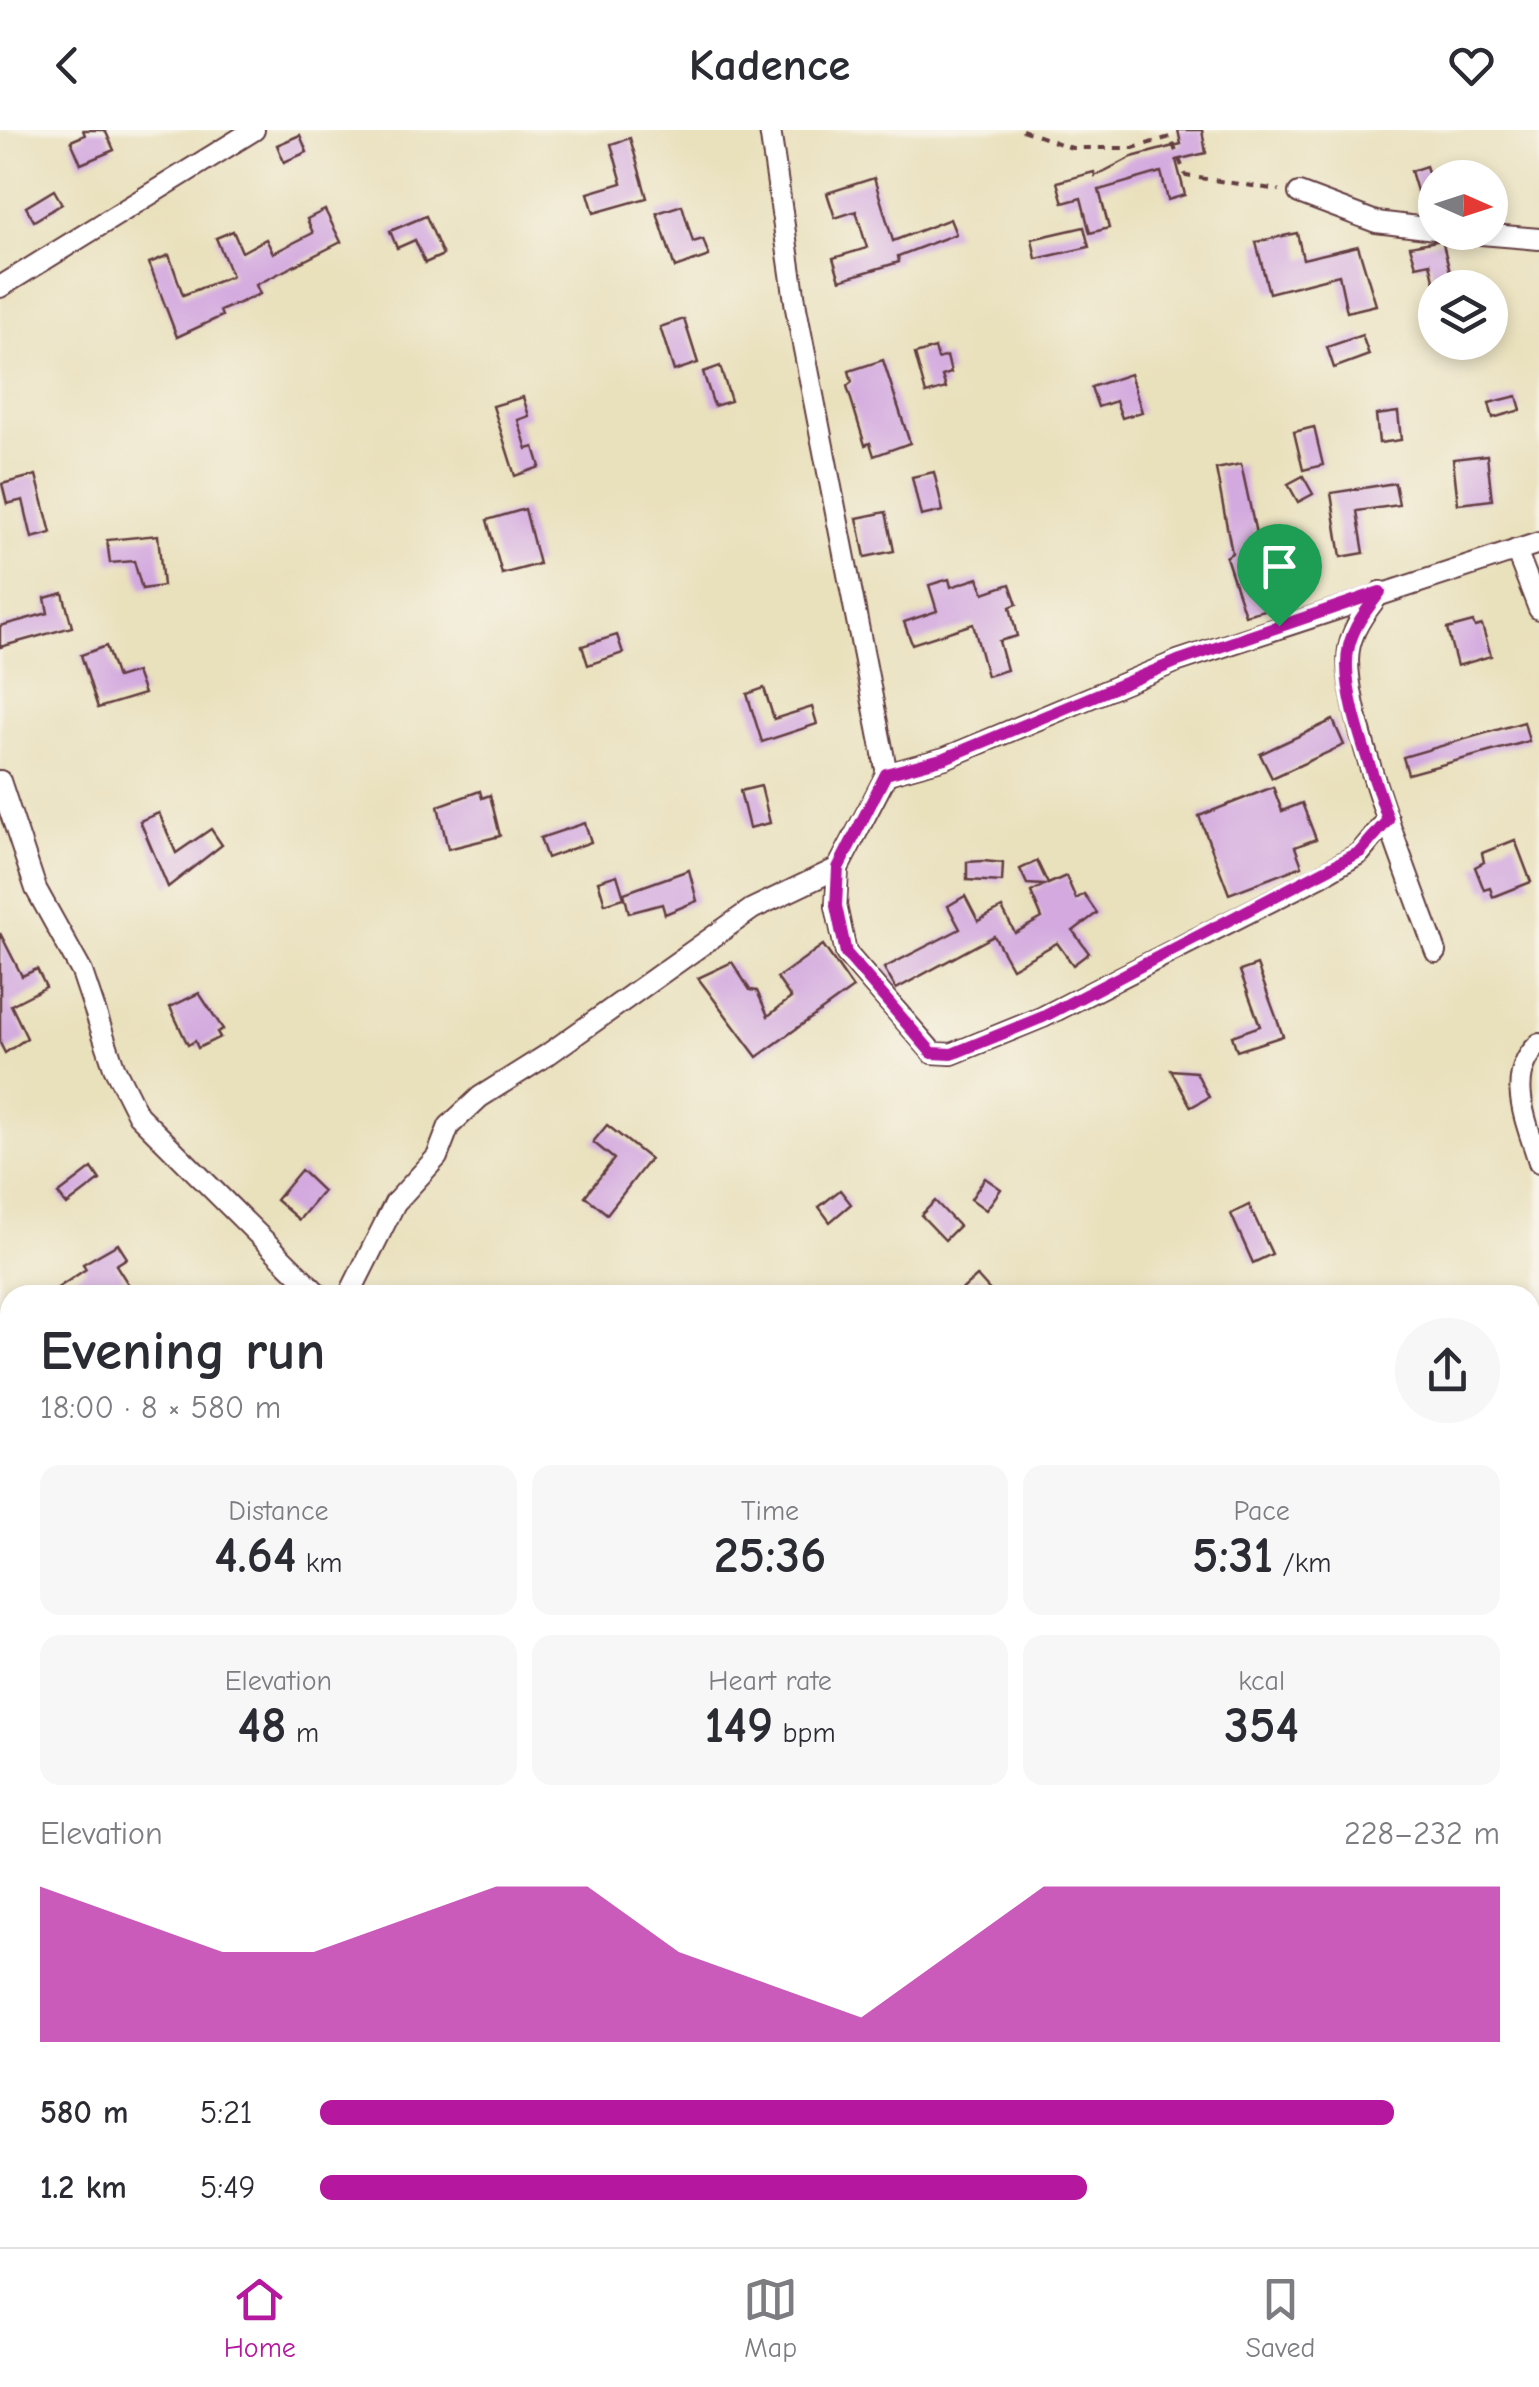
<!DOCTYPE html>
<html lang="en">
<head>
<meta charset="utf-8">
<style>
  :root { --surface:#fff; --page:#f7f7f7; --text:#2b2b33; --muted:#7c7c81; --line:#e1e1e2; --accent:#b5179e }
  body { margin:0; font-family:"Comic Neue",sans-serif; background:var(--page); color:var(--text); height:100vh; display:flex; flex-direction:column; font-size:38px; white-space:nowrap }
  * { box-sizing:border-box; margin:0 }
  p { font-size:32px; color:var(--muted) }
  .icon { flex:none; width:55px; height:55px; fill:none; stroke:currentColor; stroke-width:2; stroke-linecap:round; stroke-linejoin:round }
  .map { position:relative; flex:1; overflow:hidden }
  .details { position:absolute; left:0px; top:1155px; width:1540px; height:962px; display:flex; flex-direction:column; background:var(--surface); border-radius:30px 30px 0 0; box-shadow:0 5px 15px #0003 }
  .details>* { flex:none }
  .needle { width:65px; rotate:93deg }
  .controls { position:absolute; left:1418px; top:30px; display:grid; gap:20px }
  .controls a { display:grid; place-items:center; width:90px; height:90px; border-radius:50%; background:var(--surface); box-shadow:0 5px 15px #0003; font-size:50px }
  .pin { position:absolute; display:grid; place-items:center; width:85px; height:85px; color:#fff; margin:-102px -42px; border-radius:50% 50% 50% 0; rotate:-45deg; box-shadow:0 0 10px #0007 }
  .pin .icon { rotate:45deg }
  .round { display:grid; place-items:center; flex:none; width:105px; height:105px; border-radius:52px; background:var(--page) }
  .overview { display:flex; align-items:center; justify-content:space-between; height:170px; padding:0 40px }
  h1 { font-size:55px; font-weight:600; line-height:75px }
  .stats { display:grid; grid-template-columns:repeat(3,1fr); gap:15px; height:170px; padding:10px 40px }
  .stats div { display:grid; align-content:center; border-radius:20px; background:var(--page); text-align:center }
  .stats b { font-size:50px; font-weight:600 }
  .stats small { font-size:28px; font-weight:400 }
  .stats p { font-size:28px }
  .chart { height:280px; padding:20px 40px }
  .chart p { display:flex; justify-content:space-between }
  .chart svg { width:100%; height:180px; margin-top:10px; fill:var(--accent); opacity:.7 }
  ul { padding:0 40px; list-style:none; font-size:32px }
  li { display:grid; grid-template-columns:160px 120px 1fr; align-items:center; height:75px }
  li i { height:25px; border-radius:12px; background:var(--accent) }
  header { display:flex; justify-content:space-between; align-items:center; height:130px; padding:0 40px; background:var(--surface); font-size:45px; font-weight:600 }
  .tabs { display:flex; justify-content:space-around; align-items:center; height:140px; border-top:2px solid var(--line); background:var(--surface); font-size:28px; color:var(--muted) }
  .tabs a { display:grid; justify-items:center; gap:5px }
  .tabs .current { color:var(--accent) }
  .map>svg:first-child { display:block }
</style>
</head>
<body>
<header><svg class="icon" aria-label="back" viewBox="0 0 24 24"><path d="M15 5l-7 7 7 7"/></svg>Kadence<svg class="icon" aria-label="heart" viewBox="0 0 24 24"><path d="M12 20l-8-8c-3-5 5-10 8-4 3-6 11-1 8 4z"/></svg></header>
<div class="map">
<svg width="1539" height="2117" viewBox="0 0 1539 2117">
  <rect width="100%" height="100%" fill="#f7f3e8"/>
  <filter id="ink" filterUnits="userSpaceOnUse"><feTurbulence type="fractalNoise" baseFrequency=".01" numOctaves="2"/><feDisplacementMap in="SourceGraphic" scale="20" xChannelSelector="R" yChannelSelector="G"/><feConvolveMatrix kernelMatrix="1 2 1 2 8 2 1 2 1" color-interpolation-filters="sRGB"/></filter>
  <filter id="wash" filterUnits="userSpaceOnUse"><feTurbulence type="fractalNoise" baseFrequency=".0048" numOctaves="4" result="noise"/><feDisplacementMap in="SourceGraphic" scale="40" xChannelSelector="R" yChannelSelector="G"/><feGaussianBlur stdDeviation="2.25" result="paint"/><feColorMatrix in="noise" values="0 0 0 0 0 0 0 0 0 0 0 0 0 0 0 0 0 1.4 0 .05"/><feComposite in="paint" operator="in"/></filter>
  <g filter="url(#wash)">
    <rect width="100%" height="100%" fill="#e9e0bc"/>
    <g id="blocks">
      <g fill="#d3a9df">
        <path d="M83,0H105L114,20L81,34L71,11L85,5Z"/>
        <path d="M1178,0H1202L1206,23L1176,30L1185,65L1168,70L1161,42L1099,60L1109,98L1090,103L1081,68L1063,73L1057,52L1094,42L1095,46L1132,27L1181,14Z"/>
        <path d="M300,5L307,22L284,32L277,15Z"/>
        <path d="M630,8L647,68L594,83L588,63L622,53L611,14Z"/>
        <path d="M1426,36L1435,64V85L1424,84L1411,41Z"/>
        <path d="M874,48L893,111L950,89L956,104L898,126L899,132L840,150L833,128L867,118L856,81L835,88L827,63Z"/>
        <path d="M54,60L62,74L34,91L26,77Z"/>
        <path d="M682,75L693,112L703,109L709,126L675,138L657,83Z"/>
        <path d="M325,80L341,112L256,155L260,164L220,181L222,186L177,207L149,133L169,125L183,165L232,146L216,108L233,101L242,122L266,109L273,123L313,103L307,89Z"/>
        <path d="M426,86L443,125L425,133L415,110L397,118L390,101Z"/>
        <path d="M1084,97L1089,117L1036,129L1032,109Z"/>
        <path d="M1297,103L1303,129L1358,116L1376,175L1347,182L1339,145L1269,163L1256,112Z"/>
        <path d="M1442,110L1454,158H1436L1430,133L1416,136L1410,116Z"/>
        <path d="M684,189L698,233L674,241L660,197Z"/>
        <path d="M1362,205L1369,225L1334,238L1327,217Z"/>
        <path d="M935,218L938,229L947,226L951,243L942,246L946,258L926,264L915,224Z"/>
        <path d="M883,230L910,313L874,326L870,313L865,315L847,256L852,252L849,241Z"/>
        <path d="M720,236L731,271L714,276L703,242Z"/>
        <path d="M1130,244L1142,282L1122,288L1116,271L1098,277L1091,257Z"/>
        <path d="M1517,266L1521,280L1493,288L1489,273Z"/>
        <path d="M523,267L529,286L518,290L527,319L534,317L540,337L515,346L493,276Z"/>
        <path d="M1398,282L1401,310L1379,313L1376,285Z"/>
        <path d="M1314,297L1323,335L1303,340L1294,302Z"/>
        <path d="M1487,325L1492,370L1458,374L1453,329Z"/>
        <path d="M1241,334L1272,478L1245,485L1226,427L1232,423L1216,339Z"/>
        <path d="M934,342L943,381L921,386L912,347Z"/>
        <path d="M36,345L51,403L32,408L23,370L7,374L2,354Z"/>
        <path d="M1303,346L1313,364L1298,372L1288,354Z"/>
        <path d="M1395,353L1399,375L1357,381L1364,423L1341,427L1331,363Z"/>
        <path d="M525,379L539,434L502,444L487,390Z"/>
        <path d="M886,382L894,421L865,427L857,388Z"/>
        <path d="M158,405L163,456L142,459L134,431L110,433L107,410Z"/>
        <path d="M978,448L984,463L1010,454L1017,474L1010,477L1017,506L999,511L1007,540L987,546L973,494L912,514L904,492L937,481L929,455L949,449L951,457Z"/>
        <path d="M63,463L72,497L0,517V496L48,483L45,468Z"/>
        <path d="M1473,492L1475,497L1482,495L1491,526L1457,536L1447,499Z"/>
        <path d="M617,505L623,523L588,535L582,516Z"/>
        <path d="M106,516L117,548L136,542L144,564L98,578L81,525Z"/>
        <path d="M764,558L774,589L812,577L817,594L762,612L747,564Z"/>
        <path d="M1333,590L1344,615L1272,648L1260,624Z"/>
        <path d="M1524,592L1529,611L1408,644L1403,627Z"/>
        <path d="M761,656L770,693L749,698L740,661Z"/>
        <path d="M1273,657L1282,681L1302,673L1316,709L1295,717L1302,736L1229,764L1199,686Z"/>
        <path d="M480,661L482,668L490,665L500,706L448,719L438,676Z"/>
        <path d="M159,683L176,723L211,699L222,715L168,757L140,691Z"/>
        <path d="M585,693L591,712L547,728L540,708Z"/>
        <path d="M1515,710L1531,752L1493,767L1490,758L1484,760L1475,737L1484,732L1482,723Z"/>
        <path d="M983,731L1003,733L1002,752L967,750V732Z"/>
        <path d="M1037,731L1048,754L1066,746L1076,769L1084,764L1097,783L1073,801L1089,823L1073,835L1057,813L1012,838L994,806L896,859L884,838L960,799L948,776L965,766L978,791L1002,778L1015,803L1042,788L1031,762L1044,755L1027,754L1020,739Z"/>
        <path d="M689,740L697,771L665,784L662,774L629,783L624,763Z"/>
        <path d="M617,745L624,768L605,774L598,751Z"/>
        <path d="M0,803L22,846L37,839L46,857L11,875L27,908L5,923L0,913Z"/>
        <path d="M823,815L853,858L757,927L698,848L732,832L750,860L757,861L768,886L791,868L777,848Z"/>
        <path d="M1257,835L1283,906L1237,921L1232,906L1260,896L1240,841Z"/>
        <path d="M199,863L223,899L217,902L220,907L198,918L195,911L188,915L170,877Z"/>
        <path d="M1171,940L1196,942L1209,967L1191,977Z"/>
        <path d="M607,995L650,1029L607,1084L585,1066L614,1029L593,1012Z"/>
        <path d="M92,1038L100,1050L67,1075L58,1064Z"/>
        <path d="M301,1040L323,1061L299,1090L276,1070Z"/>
        <path d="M985,1048L1001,1059L986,1080L971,1069Z"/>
        <path d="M840,1060L851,1074L830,1092L819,1077Z"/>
        <path d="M935,1071L959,1096L945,1110L921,1085Z"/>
        <path d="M1249,1075L1272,1124L1253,1133L1231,1084Z"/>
        <path d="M118,1114L127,1128L116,1135L135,1165H47L86,1139L83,1134Z"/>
        <path d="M977,1146L994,1165H956Z"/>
      </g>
    </g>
  </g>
  <g filter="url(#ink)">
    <use href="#blocks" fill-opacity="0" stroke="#623c41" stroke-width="2.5"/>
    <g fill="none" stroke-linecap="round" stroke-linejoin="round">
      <g stroke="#623c41" stroke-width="24">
        <g id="minor">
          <path d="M770,0L796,178L887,644"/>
          <path d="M1299,63L1376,92L1435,99"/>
          <path d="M1457,102L1539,109"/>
          <path d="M0,157L254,0"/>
          <path d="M1516,420L1539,479"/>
          <path d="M1381,462C1368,478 1355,494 1350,514C1335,567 1415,763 1436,822"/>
          <path d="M0,651L36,759L82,842L114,937L138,985L319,1165"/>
          <path d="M838,738L836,776L846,823L933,923L952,924L1043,887L1320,746L1360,723L1388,689"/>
          <path d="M1539,914C1504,947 1527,992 1539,1032"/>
          <path d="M349,1165L395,1073L437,1027L449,996L480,967L547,925L752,779L838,738L887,644L945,628L1178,531L1539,413"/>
          <path d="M1530,1514L1539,1510"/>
          <path d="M0,1640L10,1633"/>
          <path d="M0,1857L10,1893"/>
          <path d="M0,2044L10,2040"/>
          <path d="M136,2108L147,2117"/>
          <path d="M720,2108L766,2117"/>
          <path d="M788,2108L791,2117"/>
          <path d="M456,2117L471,2108"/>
        </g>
      </g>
      <path stroke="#623c41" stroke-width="4" stroke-dasharray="8 8" stroke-linecap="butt" d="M1022,0L1072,18H1133L1170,7L1186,46L1279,60"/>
      <use href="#minor" stroke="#fff" stroke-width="20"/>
    </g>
  </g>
  <g fill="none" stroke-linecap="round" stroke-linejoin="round" filter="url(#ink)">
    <g stroke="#fff" stroke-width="20">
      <path id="route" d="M1380,462C1368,478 1354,495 1349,516C1338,561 1374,644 1388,690L1360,722L1043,887L952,924L932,923L846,823L836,776L838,738L886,644L945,628L1178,531Z"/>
    </g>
    <use href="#route" stroke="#b5179e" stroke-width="12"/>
  </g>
</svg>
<div class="controls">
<a><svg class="needle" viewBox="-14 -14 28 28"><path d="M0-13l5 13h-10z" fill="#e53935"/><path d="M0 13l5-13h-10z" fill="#7c7c81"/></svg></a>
<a><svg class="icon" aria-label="layers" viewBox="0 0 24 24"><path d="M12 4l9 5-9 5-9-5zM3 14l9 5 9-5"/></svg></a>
</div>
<div class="pin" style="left:1279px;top:496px;background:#1e9e55"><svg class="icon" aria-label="arrive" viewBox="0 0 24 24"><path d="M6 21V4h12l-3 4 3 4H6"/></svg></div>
<section class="details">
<div class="overview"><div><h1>Evening run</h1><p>18:00 · 8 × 580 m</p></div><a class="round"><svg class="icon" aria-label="share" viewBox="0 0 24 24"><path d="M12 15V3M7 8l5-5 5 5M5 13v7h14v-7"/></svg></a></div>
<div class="stats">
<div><p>Distance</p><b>4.64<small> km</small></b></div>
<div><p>Time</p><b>25:36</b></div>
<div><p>Pace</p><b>5:31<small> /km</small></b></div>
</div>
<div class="stats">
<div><p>Elevation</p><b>48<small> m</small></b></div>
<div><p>Heart rate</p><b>149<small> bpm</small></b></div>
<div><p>kcal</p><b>354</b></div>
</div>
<div class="chart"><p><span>Elevation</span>228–232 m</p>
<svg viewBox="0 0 160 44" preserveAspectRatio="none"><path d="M0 44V6L10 14L20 22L30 22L40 14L50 6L60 6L70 22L80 30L90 38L100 22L110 6L120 6L130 6L140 6L150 6L160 6V44z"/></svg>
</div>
<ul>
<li><b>580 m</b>5:21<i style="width:91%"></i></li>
<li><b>1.2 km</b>5:49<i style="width:65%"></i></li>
</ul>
</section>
</div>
<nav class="tabs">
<a class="current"><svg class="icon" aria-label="home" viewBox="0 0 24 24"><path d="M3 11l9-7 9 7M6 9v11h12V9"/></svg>Home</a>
<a><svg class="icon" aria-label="map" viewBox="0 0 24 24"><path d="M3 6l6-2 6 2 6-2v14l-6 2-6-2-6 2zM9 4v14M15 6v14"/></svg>Map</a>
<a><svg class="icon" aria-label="saved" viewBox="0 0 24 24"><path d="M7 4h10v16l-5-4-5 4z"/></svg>Saved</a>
</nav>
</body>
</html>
